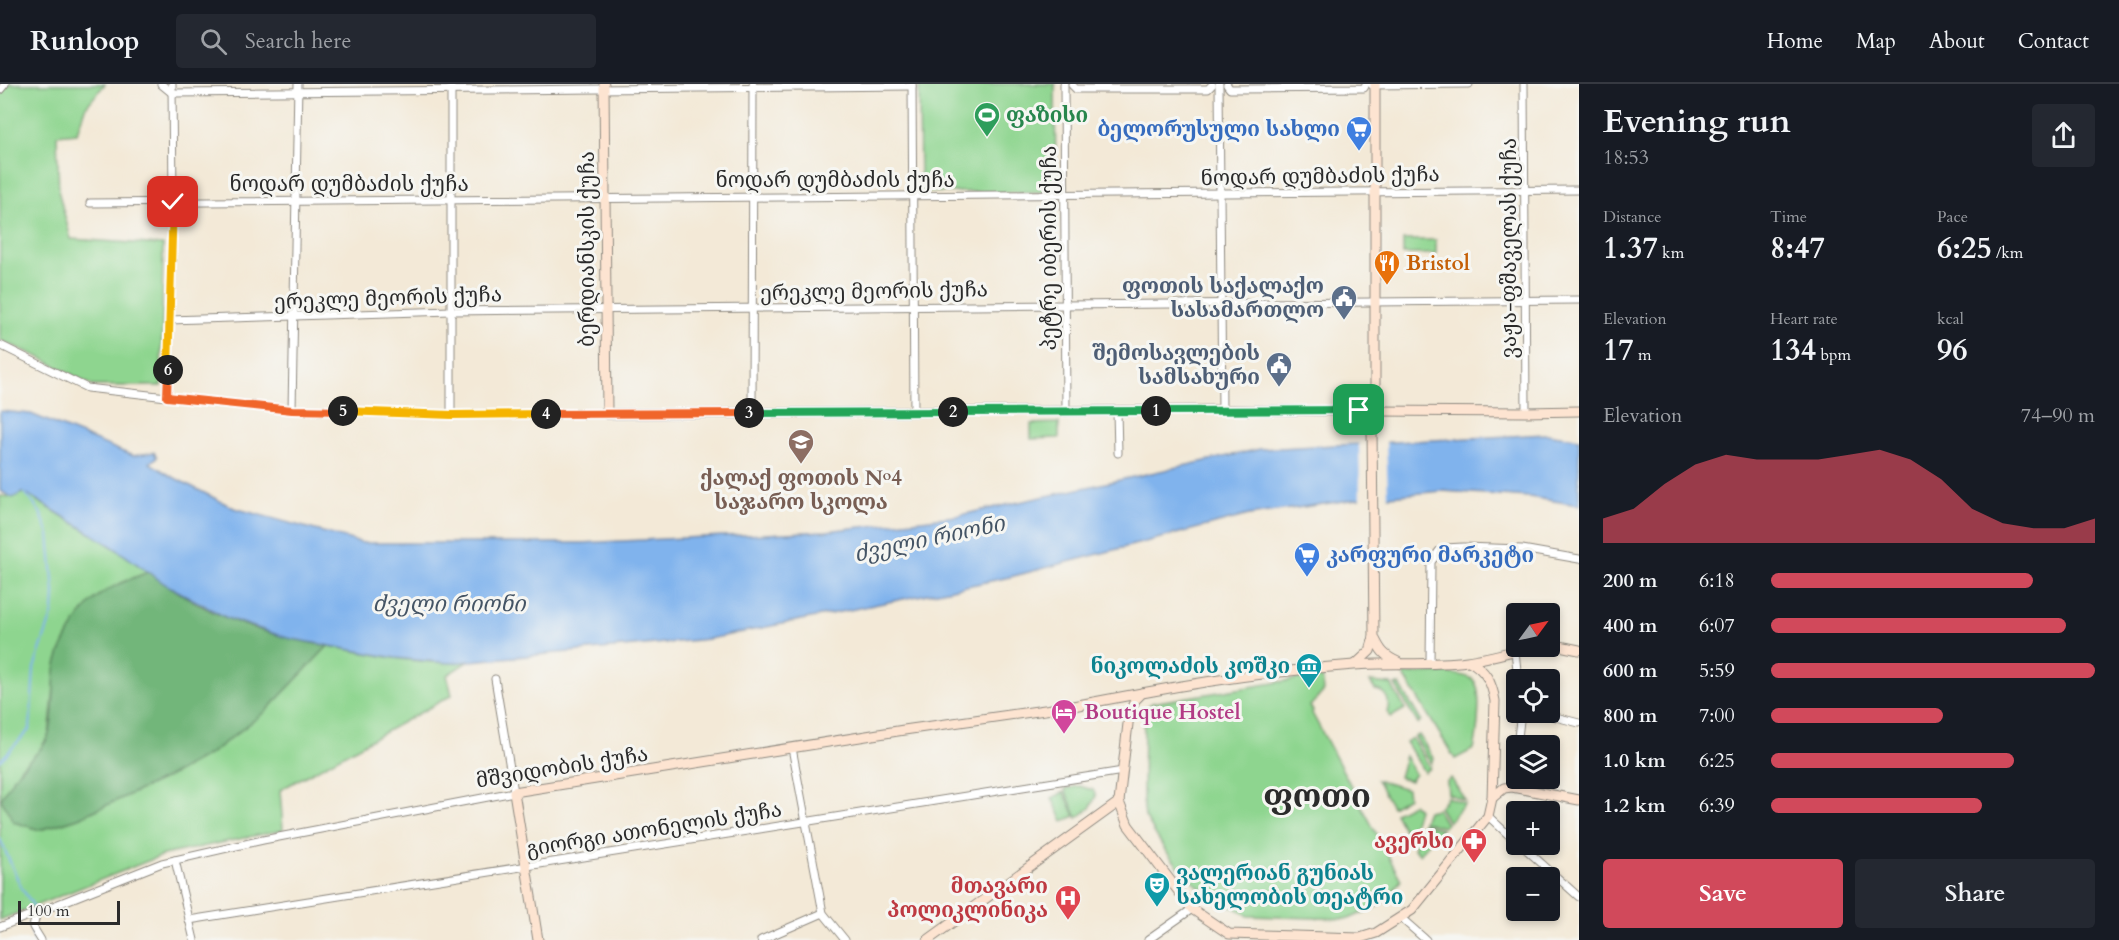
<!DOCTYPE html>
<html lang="en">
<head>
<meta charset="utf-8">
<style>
  :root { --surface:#171b24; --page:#242831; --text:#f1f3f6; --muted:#9ea1a6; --line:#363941; --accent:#d1495b }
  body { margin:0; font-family:Cardo,"Noto Serif Georgian",serif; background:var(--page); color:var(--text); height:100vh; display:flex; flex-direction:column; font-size:22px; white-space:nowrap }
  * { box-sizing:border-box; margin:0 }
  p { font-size:20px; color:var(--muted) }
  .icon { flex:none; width:33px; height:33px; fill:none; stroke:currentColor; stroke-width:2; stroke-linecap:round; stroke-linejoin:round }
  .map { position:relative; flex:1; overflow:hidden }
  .side { display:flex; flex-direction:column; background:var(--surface); width:540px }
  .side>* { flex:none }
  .needle { width:39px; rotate:57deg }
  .buttons { position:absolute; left:1506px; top:519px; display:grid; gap:12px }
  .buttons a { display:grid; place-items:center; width:54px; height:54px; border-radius:6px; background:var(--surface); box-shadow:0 3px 9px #0003; font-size:30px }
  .scale { position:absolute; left:18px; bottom:15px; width:102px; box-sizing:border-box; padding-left:6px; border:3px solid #2b2b2b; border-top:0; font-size:16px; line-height:21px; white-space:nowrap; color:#2b2b2b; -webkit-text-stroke:4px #f6f6f2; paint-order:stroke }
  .pin { position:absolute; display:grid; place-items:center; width:51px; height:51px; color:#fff; margin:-26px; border-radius:12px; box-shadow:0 3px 9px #0006 }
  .km { position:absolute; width:30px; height:30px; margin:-15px; border-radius:50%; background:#222; color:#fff; font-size:16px; line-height:30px; text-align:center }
  .round { display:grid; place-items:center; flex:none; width:63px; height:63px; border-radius:6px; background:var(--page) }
  .summary { display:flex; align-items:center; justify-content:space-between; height:102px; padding:0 24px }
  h1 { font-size:33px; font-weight:700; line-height:45px }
  .figures { display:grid; grid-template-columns:repeat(3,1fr); gap:9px; height:102px; padding:6px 24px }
  .figures div { display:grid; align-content:center }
  .figures b { font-size:30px; font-weight:700 }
  .figures small { font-size:16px; font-weight:400 }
  .figures p { font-size:16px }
  .chart { height:168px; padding:12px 24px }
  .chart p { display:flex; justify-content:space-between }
  .chart svg { width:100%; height:108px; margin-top:6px; fill:var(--accent); opacity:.7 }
  .primary-button { display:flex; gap:12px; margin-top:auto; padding:12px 24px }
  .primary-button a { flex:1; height:69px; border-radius:6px; background:var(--accent); color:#fff; font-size:24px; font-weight:700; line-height:69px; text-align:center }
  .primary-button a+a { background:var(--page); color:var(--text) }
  ul { padding:0 24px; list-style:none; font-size:20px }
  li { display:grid; grid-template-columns:96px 72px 1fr; align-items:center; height:45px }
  li i { height:15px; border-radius:8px; background:var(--accent) }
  header { display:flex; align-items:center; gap:36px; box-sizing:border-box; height:84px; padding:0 30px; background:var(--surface); border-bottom:2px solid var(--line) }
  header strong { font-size:28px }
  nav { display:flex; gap:33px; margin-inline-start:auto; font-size:21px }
  .search { width:420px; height:54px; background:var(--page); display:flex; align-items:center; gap:15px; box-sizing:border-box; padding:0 21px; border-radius:6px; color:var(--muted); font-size:22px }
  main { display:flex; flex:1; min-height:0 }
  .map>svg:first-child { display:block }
</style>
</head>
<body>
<header>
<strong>Runloop</strong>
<div class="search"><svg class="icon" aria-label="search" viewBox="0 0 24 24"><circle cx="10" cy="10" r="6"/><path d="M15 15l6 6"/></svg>Search here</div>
<nav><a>Home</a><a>Map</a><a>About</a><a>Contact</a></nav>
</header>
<main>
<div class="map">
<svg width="1579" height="856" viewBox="0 0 1579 856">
  <rect width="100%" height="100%" fill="#f6f6f2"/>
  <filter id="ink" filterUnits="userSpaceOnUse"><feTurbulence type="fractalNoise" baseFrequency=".0167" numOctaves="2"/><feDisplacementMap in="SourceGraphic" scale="12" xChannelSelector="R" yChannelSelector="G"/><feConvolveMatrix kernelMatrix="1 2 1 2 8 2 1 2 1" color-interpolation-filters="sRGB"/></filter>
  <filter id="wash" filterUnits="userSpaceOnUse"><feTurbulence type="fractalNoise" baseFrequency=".008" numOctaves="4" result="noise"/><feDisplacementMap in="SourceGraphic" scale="24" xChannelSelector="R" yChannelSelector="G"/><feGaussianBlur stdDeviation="1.35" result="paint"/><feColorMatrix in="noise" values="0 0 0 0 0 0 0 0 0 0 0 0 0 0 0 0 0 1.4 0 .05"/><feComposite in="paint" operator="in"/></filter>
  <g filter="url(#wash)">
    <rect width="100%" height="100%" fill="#f3e9d7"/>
    <g fill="#8ed58f" stroke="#5c805d" stroke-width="1.5">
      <path d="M0,0H105L85,24L77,49L57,51L59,110L71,155L163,161L161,302H93L39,273L0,256Z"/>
      <path d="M919,0H1055L1056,108H920Z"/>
      <rect x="1403" y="156" width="33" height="14"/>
      <path d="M1059,339V354L1031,355V340Z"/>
      <path d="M23,408L113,463L148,488L121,500L95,515L79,534L65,558L56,583L49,651L37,670L21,683L1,715L14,738L40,746L78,734L166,694L211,669L266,627L328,562C374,570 421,582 467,578L447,591L452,611L280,706L283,746L163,771L0,836V412L13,413Z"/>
      <path d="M1443,589C1452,590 1464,590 1472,595C1484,602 1477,652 1474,665L1455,675L1403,590Z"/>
      <path d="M1322,591L1324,607L1310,622L1313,627L1312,629L1401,796L1388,815L1376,823L1349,835L1248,832C1241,825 1229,821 1219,821L1183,788L1165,766L1145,733L1143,716L1144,632L1147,623L1152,619Z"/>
      <path d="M1370,598L1391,600L1405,625L1391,633L1387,628C1391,617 1386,607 1375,606Z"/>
      <path d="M1395,601H1400L1421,637L1418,640Z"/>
      <path d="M1419,651L1433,674L1431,680L1415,653Z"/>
      <path d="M1412,654L1430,684L1424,688L1406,658Z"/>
      <path d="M1405,672L1415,690L1410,697L1399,693Z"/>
      <path d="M1451,694L1465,716L1448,710L1447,697Z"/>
      <path d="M1377,696L1407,705L1408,713L1392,723Z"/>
      <path d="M1079,702L1093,706L1096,712L1090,724L1077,734L1065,705Z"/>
      <path d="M1064,708L1075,732L1063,737L1052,714Z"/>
      <path d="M1447,713L1465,719L1448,738L1439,723Z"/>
      <path d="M1413,720L1418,725L1409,755L1395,729Z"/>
      <path d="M1437,725L1446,740L1443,743L1423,737L1427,727Z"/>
      <path d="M1422,739L1441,745L1419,770L1414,765Z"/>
    </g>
    <path fill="#72b67a" stroke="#4e7052" stroke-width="1.5" d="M148,488C171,504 203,525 229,535C261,548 294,556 328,562L266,627L211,669L166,694L78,734L40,746L14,738L1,715C7,704 12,694 21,685C30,674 45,665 49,650C55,629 53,607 55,586C58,565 79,529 95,515C109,502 131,495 148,488Z"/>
    <path fill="#80b3ed" stroke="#566f8c" stroke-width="1.5" d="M0,327L31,330L133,372L154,368L157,373L150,379L171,392L234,424L363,459H581L827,447L956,432L1260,365L1547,350L1579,355V421L1529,413L1442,407L1357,415L1249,431L1010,493L709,555L449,579L395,574L287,554L227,534L165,500L113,463L24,408L13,414L0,407Z"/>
    <path fill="#f3e9d7" d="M1386,356L1388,415L1360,418L1359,357Z"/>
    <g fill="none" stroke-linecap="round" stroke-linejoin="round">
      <g stroke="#80b3ed" stroke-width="2">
        <path d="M0,677L30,645L34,584L53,528L54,508L49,450L40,428L23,406"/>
        <path d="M0,755L21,803L34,823"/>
        <path d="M28,838L35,856"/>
      </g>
    </g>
  </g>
  <g filter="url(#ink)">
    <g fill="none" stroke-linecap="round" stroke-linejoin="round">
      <g stroke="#8f8a81" stroke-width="9">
        <g id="street">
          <path d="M161,0L172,9L912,2"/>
          <path d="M451,0V331"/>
          <path d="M912,0L914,328"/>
          <path d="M1064,0L1066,328"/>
          <path d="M1219,0L1222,326"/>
          <path d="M1524,0L1526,328"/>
          <path d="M1072,1L1076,5H1208L1212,1"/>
          <path d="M1227,1L1230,5L1364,4L1366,0"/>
          <path d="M1372,1L1469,0"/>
          <path d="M0,6L5,0"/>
          <path d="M90,119L1579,106"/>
          <path d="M169,236L451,227L1579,216"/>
          <path d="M0,261L87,304L167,313L292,326L451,331L607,330"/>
          <path d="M167,313L173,118L172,0"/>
          <path d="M292,326L298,0"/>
          <path d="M1117,327L1118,369"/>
          <path d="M752,329L753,0"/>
          <path d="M1515,567L1518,596"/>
          <path d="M1430,580L1431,478L1439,467L1445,464L1463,463L1522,465L1579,475"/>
          <path d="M1536,628L1579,639"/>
          <path d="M1517,662L1521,628"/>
          <path d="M792,664L823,829L845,856"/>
          <path d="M1512,703L1516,666"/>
          <path d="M1488,732L1516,758"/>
          <path d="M1520,760L1579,813"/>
          <path d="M175,776L194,856"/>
          <path d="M37,828L33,843L41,856"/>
          <path d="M1401,834L1426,856"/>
          <path d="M189,836L1123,687"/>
          <path d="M0,843L162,779L263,756L514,708L495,595"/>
          <path d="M761,856L823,829"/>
          <path d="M1148,856L1192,825"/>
        </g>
      </g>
      <g stroke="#8f8a81" stroke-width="11">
        <g id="secondary">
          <path d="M604,0L607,330L1222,326L1526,328L1579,327"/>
          <path d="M1374,553C1380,566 1384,572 1398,578"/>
          <path d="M1550,560L1579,566"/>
          <path d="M1469,577C1486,586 1492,599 1495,617L1492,714L1488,732L1412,826L1376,849L1360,854L1229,850L1192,825L1128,741L1119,718L1129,631L1135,616L1142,609C1211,596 1283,586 1354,581C1392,578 1430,582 1467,577C1490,574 1512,567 1534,562"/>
          <path d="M1356,580L1370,567L1374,553L1372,346L1375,300V0"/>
          <path d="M1492,714L1504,704L1512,703L1579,716"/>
          <path d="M538,856L514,708L904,646L1073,622L1142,609"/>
          <path d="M928,856L1119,718"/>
        </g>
      </g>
      <use href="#street" stroke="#fff" stroke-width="7"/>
      <use href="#secondary" stroke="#fde4d1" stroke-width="9"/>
    </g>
  </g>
  <g fill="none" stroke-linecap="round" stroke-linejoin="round" filter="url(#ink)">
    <g stroke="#fff" stroke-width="12">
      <path id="split-1" d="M1156,327L1359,326"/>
    </g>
    <g stroke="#fff" stroke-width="12">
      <path id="split-2" d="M953,328L1156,327"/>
    </g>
    <g stroke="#fff" stroke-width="12">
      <path id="split-3" d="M749,329L953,328"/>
    </g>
    <g stroke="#fff" stroke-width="12">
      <path id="split-4" d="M546,330L749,329"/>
    </g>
    <g stroke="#fff" stroke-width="12">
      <path id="split-5" d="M343,327L452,331L546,330"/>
    </g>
    <g stroke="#fff" stroke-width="12">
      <path id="split-6" d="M168,286L167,313L292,326L343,327"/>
    </g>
    <g stroke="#fff" stroke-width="12">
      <path id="split-7" d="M168,286L173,118"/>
    </g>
    <use href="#split-1" stroke="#22a559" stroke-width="8"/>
    <use href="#split-2" stroke="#22a559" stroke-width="8"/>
    <use href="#split-3" stroke="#22a559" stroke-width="8"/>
    <use href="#split-4" stroke="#f0652b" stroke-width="8"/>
    <use href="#split-5" stroke="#f5b400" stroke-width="8"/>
    <use href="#split-6" stroke="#f0652b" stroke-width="8"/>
    <use href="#split-7" stroke="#f5b400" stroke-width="8"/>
  </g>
  <defs>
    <g id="stadium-pin" transform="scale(1.35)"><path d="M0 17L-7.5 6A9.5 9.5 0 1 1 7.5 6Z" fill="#2e9e5b" stroke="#f6f6f2"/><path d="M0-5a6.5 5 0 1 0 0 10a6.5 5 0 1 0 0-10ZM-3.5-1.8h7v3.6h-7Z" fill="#fff"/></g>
    <g id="supermarket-pin" transform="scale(1.35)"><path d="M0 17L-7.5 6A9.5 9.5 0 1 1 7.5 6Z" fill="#3f7fe0" stroke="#f6f6f2"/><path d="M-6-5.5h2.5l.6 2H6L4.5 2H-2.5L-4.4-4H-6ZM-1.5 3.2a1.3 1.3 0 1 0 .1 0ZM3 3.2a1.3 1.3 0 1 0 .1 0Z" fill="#fff"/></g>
    <g id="restaurant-pin" transform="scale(1.35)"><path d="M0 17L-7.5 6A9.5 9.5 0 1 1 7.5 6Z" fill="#e8710a" stroke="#f6f6f2"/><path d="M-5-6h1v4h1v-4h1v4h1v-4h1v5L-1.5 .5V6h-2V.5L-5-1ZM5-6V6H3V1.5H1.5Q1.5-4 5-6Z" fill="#fff"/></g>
    <g id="civic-pin" transform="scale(1.35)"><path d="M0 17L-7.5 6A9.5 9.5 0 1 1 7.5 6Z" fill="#5c6f8a" stroke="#f6f6f2"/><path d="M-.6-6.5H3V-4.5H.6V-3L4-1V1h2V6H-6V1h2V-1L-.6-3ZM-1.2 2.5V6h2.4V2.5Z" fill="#fff"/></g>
    <g id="school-pin" transform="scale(1.35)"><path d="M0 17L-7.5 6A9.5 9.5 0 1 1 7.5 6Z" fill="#8d6e63" stroke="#f6f6f2"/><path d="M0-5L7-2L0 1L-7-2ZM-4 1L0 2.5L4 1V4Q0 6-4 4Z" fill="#fff"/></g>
    <g id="museum-pin" transform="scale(1.35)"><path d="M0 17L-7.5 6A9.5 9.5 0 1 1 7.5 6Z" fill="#0f9aa8" stroke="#f6f6f2"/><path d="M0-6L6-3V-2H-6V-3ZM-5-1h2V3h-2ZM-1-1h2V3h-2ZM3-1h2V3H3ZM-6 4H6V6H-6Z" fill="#fff"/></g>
    <g id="hotel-pin" transform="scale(1.35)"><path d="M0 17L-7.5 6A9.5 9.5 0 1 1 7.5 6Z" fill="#d1479c" stroke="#f6f6f2"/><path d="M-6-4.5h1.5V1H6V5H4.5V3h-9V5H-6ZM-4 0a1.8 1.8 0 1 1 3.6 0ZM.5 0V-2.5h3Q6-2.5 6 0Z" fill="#fff"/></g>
    <g id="pharmacy-pin" transform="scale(1.35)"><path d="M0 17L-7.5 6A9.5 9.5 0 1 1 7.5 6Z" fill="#e0444e" stroke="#f6f6f2"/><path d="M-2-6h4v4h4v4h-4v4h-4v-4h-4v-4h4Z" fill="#fff"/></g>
    <g id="theatre-pin" transform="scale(1.35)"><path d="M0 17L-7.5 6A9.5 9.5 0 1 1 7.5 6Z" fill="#0f9aa8" stroke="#f6f6f2"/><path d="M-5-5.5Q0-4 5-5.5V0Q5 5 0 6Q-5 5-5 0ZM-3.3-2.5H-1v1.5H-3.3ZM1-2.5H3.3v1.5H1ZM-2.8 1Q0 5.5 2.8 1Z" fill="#fff"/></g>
    <g id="hospital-pin" transform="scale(1.35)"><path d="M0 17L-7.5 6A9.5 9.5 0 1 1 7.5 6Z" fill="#e0444e" stroke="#f6f6f2"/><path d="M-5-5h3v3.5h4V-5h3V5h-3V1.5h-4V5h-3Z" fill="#fff"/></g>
  </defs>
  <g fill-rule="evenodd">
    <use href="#stadium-pin" x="987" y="31"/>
    <use href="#supermarket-pin" x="1359" y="45"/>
    <use href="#restaurant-pin" x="1387" y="179"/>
    <use href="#civic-pin" x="1344" y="214"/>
    <use href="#civic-pin" x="1279" y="281"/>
    <use href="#school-pin" x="801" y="358"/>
    <use href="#supermarket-pin" x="1307" y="471"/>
    <use href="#museum-pin" x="1309" y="582"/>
    <use href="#hotel-pin" x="1064" y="628"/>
    <use href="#pharmacy-pin" x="1474" y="757"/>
    <use href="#theatre-pin" x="1157" y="801"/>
    <use href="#hospital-pin" x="1068" y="814"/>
  </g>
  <g text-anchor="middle" stroke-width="6" stroke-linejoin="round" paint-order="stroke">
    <g font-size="21" font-weight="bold" fill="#27864d" stroke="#f6f6f2" text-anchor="start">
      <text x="1006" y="38">ფაზისი</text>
    </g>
    <g font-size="21" font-weight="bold" fill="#366cbe" stroke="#f6f6f2" text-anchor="end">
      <text x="1340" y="52">ბელორუსული სახლი</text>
      <text x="1326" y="478" text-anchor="start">კარფური მარკეტი</text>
    </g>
    <g font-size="21" fill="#2b2b2b" stroke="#f6f6f2">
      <text transform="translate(1320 92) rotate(-1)" y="7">ნოდარ დუმბაძის ქუჩა</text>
      <text x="835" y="103">ნოდარ დუმბაძის ქუჩა</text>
      <text x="349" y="107">ნოდარ დუმბაძის ქუჩა</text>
      <text transform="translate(1049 164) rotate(-90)" y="7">პეტრე იბერის ქუჩა</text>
      <text transform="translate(1509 164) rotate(-90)" y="7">ვაჟა-ფშაველას ქუჩა</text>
      <text transform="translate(587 165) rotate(-90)" y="7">ბერდიანსკის ქუჩა</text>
      <text transform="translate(874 207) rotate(-1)" y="7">ერეკლე მეორის ქუჩა</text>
      <text transform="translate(388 214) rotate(-2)" y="7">ერეკლე მეორის ქუჩა</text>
      <text transform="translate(562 683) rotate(-9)" y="7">მშვიდობის ქუჩა</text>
      <text transform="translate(654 745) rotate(-9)" y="7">გიორგი ათონელის ქუჩა</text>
    </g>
    <g font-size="21" font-weight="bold" fill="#c56008" stroke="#f6f6f2" text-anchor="start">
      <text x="1406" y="186">Bristol</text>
    </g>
    <g font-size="21" font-weight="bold" fill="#4e5e75" stroke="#f6f6f2" text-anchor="end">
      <text x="1324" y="209">ფოთის საქალაქო<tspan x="1324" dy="24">სასამართლო</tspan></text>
      <text x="1260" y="276">შემოსავლების<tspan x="1260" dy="24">სამსახური</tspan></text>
    </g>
    <g font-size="21" font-weight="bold" fill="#785e54" stroke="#f6f6f2">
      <text x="801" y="401">ქალაქ ფოთის №4<tspan x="801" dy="24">საჯარო სკოლა</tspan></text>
    </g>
    <g font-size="21" font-weight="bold" fill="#0d838f" stroke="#f6f6f2" text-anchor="end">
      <text x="1290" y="589">ნიკოლაძის კოშკი</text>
      <text x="1176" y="796" text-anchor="start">ვალერიან გუნიას<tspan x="1176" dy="24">სახელობის თეატრი</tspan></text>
    </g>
    <g font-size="21" font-weight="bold" fill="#b23c85" stroke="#f6f6f2" text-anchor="start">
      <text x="1084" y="635">Boutique Hostel</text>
    </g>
    <g font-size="21" font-weight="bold" fill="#be3a42" stroke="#f6f6f2" text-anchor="end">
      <text x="1454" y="764">ავერსი</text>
      <text x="1048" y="809">მთავარი<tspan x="1048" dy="24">პოლიკლინიკა</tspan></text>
    </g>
    <g font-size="22" font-style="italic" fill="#445465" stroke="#f6f6f2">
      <text transform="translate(929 454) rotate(-12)" y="8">ძველი რიონი</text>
      <text x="449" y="527">ძველი რიონი</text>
    </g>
    <g font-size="33" font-weight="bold" fill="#2b2b2b" stroke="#f6f6f2">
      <text x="1317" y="723">ფოთი</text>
    </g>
  </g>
</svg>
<div class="buttons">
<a><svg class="needle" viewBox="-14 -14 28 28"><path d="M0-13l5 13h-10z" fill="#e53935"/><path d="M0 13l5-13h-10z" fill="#9ea1a6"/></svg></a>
<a><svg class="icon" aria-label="locate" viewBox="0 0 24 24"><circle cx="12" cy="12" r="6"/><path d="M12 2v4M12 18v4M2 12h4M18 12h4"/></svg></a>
<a><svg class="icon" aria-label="layers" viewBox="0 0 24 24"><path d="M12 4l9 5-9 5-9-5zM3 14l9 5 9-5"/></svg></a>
<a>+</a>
<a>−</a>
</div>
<div class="scale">100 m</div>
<div class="pin" style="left:1359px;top:326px;background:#1e9e55"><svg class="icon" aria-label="arrive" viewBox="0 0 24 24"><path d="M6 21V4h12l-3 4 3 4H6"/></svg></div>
<div class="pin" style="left:173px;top:118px;background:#d93025"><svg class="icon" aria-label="check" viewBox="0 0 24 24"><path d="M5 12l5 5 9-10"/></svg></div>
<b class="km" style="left:1156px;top:327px">1</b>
<b class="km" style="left:953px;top:328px">2</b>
<b class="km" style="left:749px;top:329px">3</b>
<b class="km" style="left:546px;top:330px">4</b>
<b class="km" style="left:343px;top:327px">5</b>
<b class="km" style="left:168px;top:286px">6</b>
</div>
<section class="side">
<div class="summary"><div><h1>Evening run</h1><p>18:53</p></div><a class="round"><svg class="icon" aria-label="share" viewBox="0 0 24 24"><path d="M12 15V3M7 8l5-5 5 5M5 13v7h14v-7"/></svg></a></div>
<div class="figures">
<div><p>Distance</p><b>1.37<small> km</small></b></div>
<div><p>Time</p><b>8:47</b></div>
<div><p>Pace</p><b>6:25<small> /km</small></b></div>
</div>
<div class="figures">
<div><p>Elevation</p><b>17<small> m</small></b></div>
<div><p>Heart rate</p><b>134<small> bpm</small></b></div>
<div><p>kcal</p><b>96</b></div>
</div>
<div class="chart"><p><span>Elevation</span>74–90 m</p>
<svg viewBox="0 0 160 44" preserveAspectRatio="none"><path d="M0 44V34L10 30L20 20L30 12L40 8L50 10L60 10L70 10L80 8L90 6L100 10L110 18L120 30L130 36L140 38L150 38L160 34V44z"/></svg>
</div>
<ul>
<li><b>200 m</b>6:18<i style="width:81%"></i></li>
<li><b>400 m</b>6:07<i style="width:91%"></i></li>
<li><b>600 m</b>5:59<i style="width:100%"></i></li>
<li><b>800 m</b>7:00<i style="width:53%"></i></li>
<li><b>1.0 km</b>6:25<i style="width:75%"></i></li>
<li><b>1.2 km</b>6:39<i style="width:65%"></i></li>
</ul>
<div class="primary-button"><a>Save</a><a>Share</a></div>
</section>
</main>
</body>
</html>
